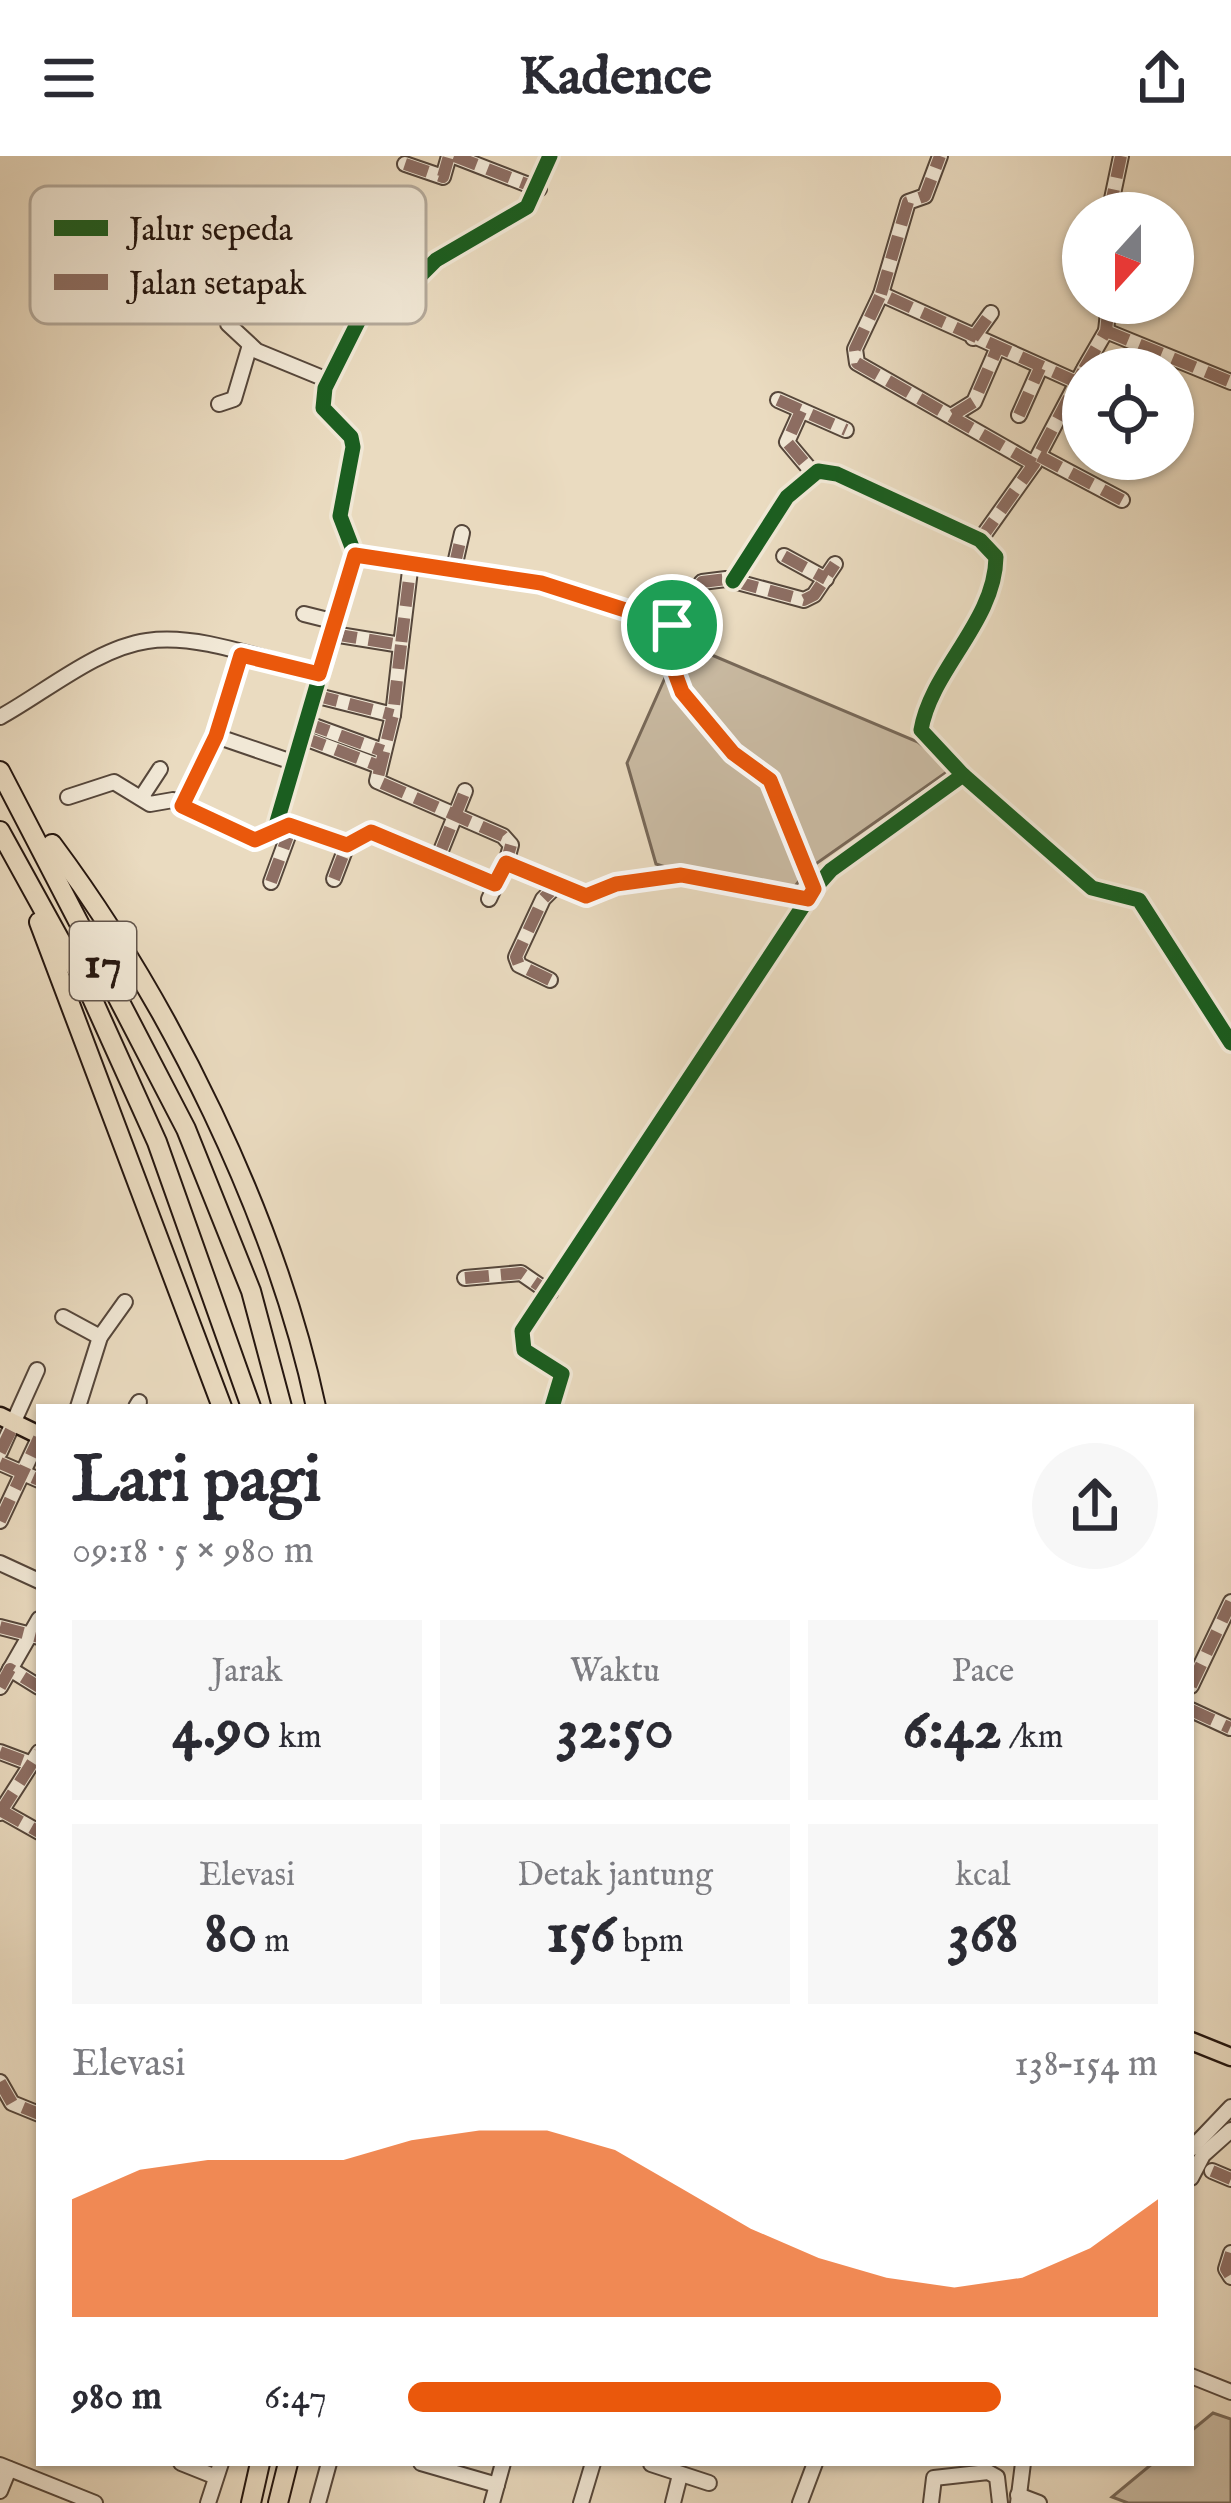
<!DOCTYPE html>
<html lang="id">
<head>
<meta charset="utf-8">
<style>
  :root { --surface:#fff; --page:#f7f7f7; --text:#2b2b33; --muted:#7c7c81; --accent:#ea580c }
  body { margin:0; font-family:"IM FELL English",serif; background:var(--page); color:var(--text); height:100vh; display:flex; flex-direction:column; font-size:45px; white-space:nowrap }
  * { box-sizing:border-box; margin:0 }
  p { font-size:39px; color:var(--muted) }
  .icon { flex:none; width:66px; height:66px; fill:none; stroke:currentColor; stroke-width:2; stroke-linecap:round; stroke-linejoin:round }
  .map { position:relative; flex:1; overflow:hidden }
  .panel { position:absolute; left:36px; top:1248px; width:1158px; height:1062px; display:flex; flex-direction:column; background:var(--surface); border-radius:0px; box-shadow:0 3px 9px #0004 }
  .panel>* { flex:none }
  .needle { width:78px; rotate:201deg }
  .tools { position:absolute; left:1062px; top:36px; display:grid; gap:24px }
  .tools a { display:grid; place-items:center; width:132px; height:132px; border-radius:50%; background:var(--surface); box-shadow:0 3px 9px #0004; font-size:60px }
  .pin { position:absolute; display:grid; place-items:center; width:102px; height:102px; color:#fff; margin:-51px; border:6px solid #fff; border-radius:50%; box-shadow:0 3px 12px #0007 }
  .round { display:grid; place-items:center; flex:none; width:126px; height:126px; border-radius:63px; background:var(--page) }
  .overview { display:flex; align-items:center; justify-content:space-between; height:204px; padding:0 36px }
  h1 { font-size:66px; font-weight:700; line-height:90px }
  .stats { display:grid; grid-template-columns:repeat(3,1fr); gap:18px; height:204px; padding:12px 36px }
  .stats div { display:grid; align-content:center; border-radius:0px; background:var(--page); text-align:center }
  .stats b { font-size:60px; font-weight:700 }
  .stats small { font-size:33px; font-weight:400 }
  .stats p { font-size:33px }
  .chart { height:336px; padding:24px 36px }
  .chart p { display:flex; justify-content:space-between }
  .chart svg { width:100%; height:216px; margin-top:12px; fill:var(--accent); opacity:.7 }
  ul { padding:0 36px; list-style:none; font-size:39px }
  li { display:grid; grid-template-columns:192px 144px 1fr; align-items:center; height:90px }
  li i { height:30px; border-radius:15px; background:var(--accent) }
  header { display:flex; justify-content:space-between; align-items:center; height:156px; padding:0 36px; background:var(--surface); font-size:54px; font-weight:700 }
  .map>svg:first-child { display:block }
</style>
</head>
<body>
<header><svg class="icon" aria-label="menu" viewBox="0 0 24 24"><path d="M4 6h16M4 12h16M4 18h16"/></svg>Kadence<svg class="icon" aria-label="share" viewBox="0 0 24 24"><path d="M12 15V3M7 8l5-5 5 5M5 13v7h14v-7"/></svg></header>
<div class="map">
<svg width="1231" height="2347" viewBox="0 0 1231 2347">
  <rect width="100%" height="100%" fill="#eadbc0"/>
  <filter id="stains"><feTurbulence type="fractalNoise" baseFrequency=".00167" numOctaves="4"/><feColorMatrix values="0 0 0 0 .2 0 0 0 0 .09 0 0 0 0 .02 0 0 0 .5 -.17"/></filter>
  <radialGradient id="worn" r=".72"><stop offset=".6" stop-color="#630" stop-opacity="0"/><stop offset="1" stop-color="#630" stop-opacity=".3"/></radialGradient>
  <g fill="#c9baa2" stroke="#776858" stroke-width="3">
    <path d="M681,486L918,586L951,613L807,714L782,748L656,708L627,607Z"/>
    <path d="M1213,2257L1231,2263V2347H1128L1112,2341L1153,2307H1191V2275Z"/>
  </g>
  <g fill="none" stroke-linecap="round" stroke-linejoin="round">
    <g stroke="#56473b" stroke-width="18">
      <g id="minor">
        <path d="M454,0L539,33"/>
        <path d="M405,8L443,21L449,0"/>
        <path d="M1109,57L1121,0"/>
        <path d="M1073,111L1083,114"/>
        <path d="M881,138L908,46L925,40L940,0"/>
        <path d="M228,168L257,195L330,225"/>
        <path d="M1106,175L1231,226"/>
        <path d="M973,182L991,157"/>
        <path d="M1089,205L1107,213"/>
        <path d="M1084,213L1106,175L1109,147"/>
        <path d="M1136,213L1144,192"/>
        <path d="M778,244L846,274"/>
        <path d="M219,248L234,243L250,189"/>
        <path d="M801,255L787,286L813,317"/>
        <path d="M953,259L974,246L997,193"/>
        <path d="M1019,259L1040,212"/>
        <path d="M1039,300L1122,344"/>
        <path d="M1034,308L857,207L855,193L881,138L1083,229"/>
        <path d="M980,384L1034,308L1083,215"/>
        <path d="M355,399L541,427L672,469"/>
        <path d="M784,400L826,423"/>
        <path d="M454,412L462,377"/>
        <path d="M733,425L787,341L818,315L837,318L980,384L996,401C995,466 931,514 921,574L963,619L1092,732L1139,744L1231,887"/>
        <path d="M304,458L336,466"/>
        <path d="M333,478L401,489L411,406"/>
        <path d="M401,489L393,559L377,625L503,680L511,689L506,707L586,740L616,728L681,719L808,743"/>
        <path d="M314,539L393,559"/>
        <path d="M0,561C44,537 97,492 147,485C201,477 266,505 319,517"/>
        <path d="M306,567L383,595"/>
        <path d="M216,580L295,607"/>
        <path d="M302,581L379,610"/>
        <path d="M68,641L114,626L150,648L173,644L255,684L292,669L347,689"/>
        <path d="M141,642L160,613"/>
        <path d="M182,650L216,580L241,499"/>
        <path d="M274,676L355,399L340,360L353,291L351,281L323,252L325,232L362,158L403,137L436,104L527,51L550,0"/>
        <path d="M438,702L495,728"/>
        <path d="M334,723L347,689L368,676L438,702L465,635"/>
        <path d="M271,726L292,669"/>
        <path d="M815,732L770,624L727,590L682,536L672,509V469L702,426L726,423L804,444L814,439L835,408"/>
        <path d="M489,743L506,707"/>
        <path d="M550,824L519,809L516,801L543,743L556,730"/>
        <path d="M465,1122L521,1117L550,1137"/>
        <path d="M63,1161L100,1181"/>
        <path d="M78,1251L100,1181L125,1146"/>
        <path d="M136,1251L139,1246"/>
        <path d="M552,1251L562,1218L524,1194L522,1175L815,732L831,714L963,619"/>
        <path d="M0,1296L37,1214"/>
        <path d="M0,1307L39,1324"/>
        <path d="M0,1365L39,1282"/>
        <path d="M0,1407L39,1425"/>
        <path d="M0,1471L39,1481"/>
        <path d="M10,1513L39,1531"/>
        <path d="M1191,1530L1231,1446"/>
        <path d="M0,1531L39,1463"/>
        <path d="M1191,1554L1230,1572"/>
        <path d="M0,1596L32,1608"/>
        <path d="M0,1654L39,1676"/>
        <path d="M0,1657L39,1596"/>
        <path d="M0,1926L12,1947L39,1958"/>
        <path d="M1191,1993L1231,1951"/>
        <path d="M1212,2015L1231,2023"/>
        <path d="M1191,2022L1203,1999L1231,1974"/>
        <path d="M1231,2097L1226,2113L1231,2121"/>
        <path d="M1191,2220L1231,2236"/>
        <path d="M181,2307L216,2321"/>
        <path d="M421,2307L497,2329"/>
        <path d="M651,2308L709,2327"/>
        <path d="M0,2309L95,2347"/>
        <path d="M0,2335L9,2313"/>
        <path d="M1018,2339L1039,2347"/>
        <path d="M208,2347L221,2307"/>
        <path d="M318,2347L329,2307"/>
        <path d="M492,2347L503,2307"/>
        <path d="M581,2347L593,2307"/>
        <path d="M673,2347L680,2319"/>
        <path d="M800,2347L815,2307"/>
        <path d="M931,2347L934,2322L988,2316L997,2321L1000,2347"/>
        <path d="M1018,2347L1023,2307"/>
      </g>
    </g>
    <g stroke="#25160f" stroke-width="21">
      <g id="major">
        <path d="M0,1260L39,1279"/>
        <path d="M1191,1885L1231,1901"/>
      </g>
    </g>
    <g stroke="#25160f" stroke-width="22">
      <g id="highway">
        <path d="M0,615L186,973L251,1135L282,1251"/>
        <path d="M0,675L92,842L157,986L251,1251"/>
        <path d="M52,688C169,845 275,1059 316,1251"/>
        <path d="M39,766L222,1251"/>
        <path d="M251,2347L260,2307"/>
        <path d="M278,2347L288,2307"/>
      </g>
    </g>
    <use href="#minor" stroke="#f1e8d6" stroke-width="14"/>
    <use href="#major" stroke="#eadbc0" stroke-width="16"/>
    <use href="#highway" stroke="#eadbc0" stroke-width="18"/>
    <g stroke="#8d6e63" stroke-width="12" stroke-dasharray="24 12" stroke-linecap="butt">
      <path d="M454,0L539,33"/>
      <path d="M405,8L443,21L449,0"/>
      <path d="M1109,57L1121,0"/>
      <path d="M1073,111L1083,114"/>
      <path d="M881,138L908,46L925,40L940,0"/>
      <path d="M1106,175L1231,226"/>
      <path d="M973,182L991,157"/>
      <path d="M1084,213L1106,175L1109,147"/>
      <path d="M778,244L846,274"/>
      <path d="M801,255L787,286L813,317"/>
      <path d="M953,259L974,246L997,193"/>
      <path d="M1019,259L1040,212"/>
      <path d="M1039,300L1122,344"/>
      <path d="M1034,308L857,207L855,193L881,138L1083,229"/>
      <path d="M980,384L1034,308L1083,215"/>
      <path d="M355,399L541,427L672,469"/>
      <path d="M784,400L826,423"/>
      <path d="M454,412L462,377"/>
      <path d="M333,478L401,489L411,406"/>
      <path d="M401,489L393,559L377,625L503,680L511,689L506,707L586,740L616,728L681,719L808,743"/>
      <path d="M314,539L393,559"/>
      <path d="M306,567L383,595"/>
      <path d="M302,581L379,610"/>
      <path d="M182,650L216,580L241,499"/>
      <path d="M274,676L292,669L347,689"/>
      <path d="M438,702L495,728"/>
      <path d="M334,723L347,689L368,676L438,702L465,635"/>
      <path d="M271,726L292,669"/>
      <path d="M815,732L770,624L727,590L682,536L672,509V469L702,426L726,423L804,444L814,439L835,408"/>
      <path d="M550,824L519,809L516,801L543,743L556,730"/>
      <path d="M465,1122L521,1117L550,1137"/>
      <path d="M0,1296L15,1266"/>
      <path d="M0,1307L39,1324"/>
      <path d="M0,1365L39,1282"/>
      <path d="M0,1471L39,1481"/>
      <path d="M1191,1530L1231,1446"/>
      <path d="M0,1531L10,1513L39,1531"/>
      <path d="M1191,1554L1230,1572"/>
      <path d="M0,1596L32,1608"/>
      <path d="M0,1654L39,1676"/>
      <path d="M0,1657L39,1596"/>
      <path d="M0,1926L12,1947L39,1958"/>
      <path d="M1212,2015L1231,2023"/>
      <path d="M1231,2097L1226,2113L1231,2121"/>
    </g>
    <g stroke="#f1e8d6" stroke-width="22">
      <g id="cycleway">
        <path d="M733,425L787,341L818,315L837,318L980,384L996,401C995,466 931,514 921,574L963,619L1092,732L1139,744L1231,887"/>
        <path d="M274,676L355,399L340,360L353,291L351,281L323,252L325,232L362,158L403,137L436,104L527,51L550,0"/>
        <path d="M552,1251L562,1218L524,1194L522,1175L815,732L831,714L963,619"/>
      </g>
    </g>
    <use href="#cycleway" stroke="#1b5e20" stroke-width="15"/>
  </g>
  <g fill="none" stroke-linecap="round" stroke-linejoin="round">
    <g stroke="#fff" stroke-width="24">
      <path id="route" d="M355,399L541,427L672,469V509L682,536L733,597L770,624L814,733L808,743L681,719L616,728L586,740L506,707L495,728L371,676L347,689L289,669L255,684L182,650L216,580L241,499L319,518Z"/>
    </g>
    <use href="#route" stroke="#ea580c" stroke-width="15"/>
  </g>
  <g text-anchor="middle" stroke-width="9" stroke-linejoin="round" paint-order="stroke">
    <rect fill="#f1e8d6" stroke="#62554b" stroke-width="3" x="70" y="766" width="66" height="78" rx="9"/>
    <g font-size="45" font-weight="bold" fill="#25160f">
      <text x="103" y="821">17</text>
    </g>
  </g>
  <rect x="30" y="30" width="396" height="138" rx="18" fill="#f1e8d6" stroke="#b4a99a" stroke-width="3"/>
  <rect x="54" y="64" width="54" height="16" fill="#1b5e20"/>
  <rect x="54" y="118" width="54" height="16" fill="#8d6e63"/>
  <g font-size="33" fill="#25160f">
    <text x="129" y="84">Jalur sepeda</text>
    <text x="129" y="138">Jalan setapak</text>
  </g>
  <rect width="100%" height="100%" filter="url(#stains)"/>
  <rect width="100%" height="100%" fill="url(#worn)"/>
</svg>
<div class="tools">
<a><svg class="needle" viewBox="-14 -14 28 28"><path d="M0-13l5 13h-10z" fill="#e53935"/><path d="M0 13l5-13h-10z" fill="#7c7c81"/></svg></a>
<a><svg class="icon" aria-label="locate" viewBox="0 0 24 24"><circle cx="12" cy="12" r="6"/><path d="M12 2v4M12 18v4M2 12h4M18 12h4"/></svg></a>
</div>
<div class="pin" style="left:672px;top:469px;background:#1e9e55"><svg class="icon" aria-label="arrive" viewBox="0 0 24 24"><path d="M6 21V4h12l-3 4 3 4H6"/></svg></div>
<section class="panel">
<div class="overview"><div><h1>Lari pagi</h1><p>09:18 · 5 × 980 m</p></div><a class="round"><svg class="icon" aria-label="share" viewBox="0 0 24 24"><path d="M12 15V3M7 8l5-5 5 5M5 13v7h14v-7"/></svg></a></div>
<div class="stats">
<div><p>Jarak</p><b>4.90<small> km</small></b></div>
<div><p>Waktu</p><b>32:50</b></div>
<div><p>Pace</p><b>6:42<small> /km</small></b></div>
</div>
<div class="stats">
<div><p>Elevasi</p><b>80<small> m</small></b></div>
<div><p>Detak jantung</p><b>156<small> bpm</small></b></div>
<div><p>kcal</p><b>368</b></div>
</div>
<div class="chart"><p><span>Elevasi</span>138–154 m</p>
<svg viewBox="0 0 160 44" preserveAspectRatio="none"><path d="M0 44V20L10 14L20 12L30 12L40 12L50 8L60 6L70 6L80 10L90 18L100 26L110 32L120 36L130 38L140 36L150 30L160 20V44z"/></svg>
</div>
<ul>
<li><b>980 m</b>6:47<i style="width:79%"></i></li>
</ul>
</section>
</div>
</body>
</html>
